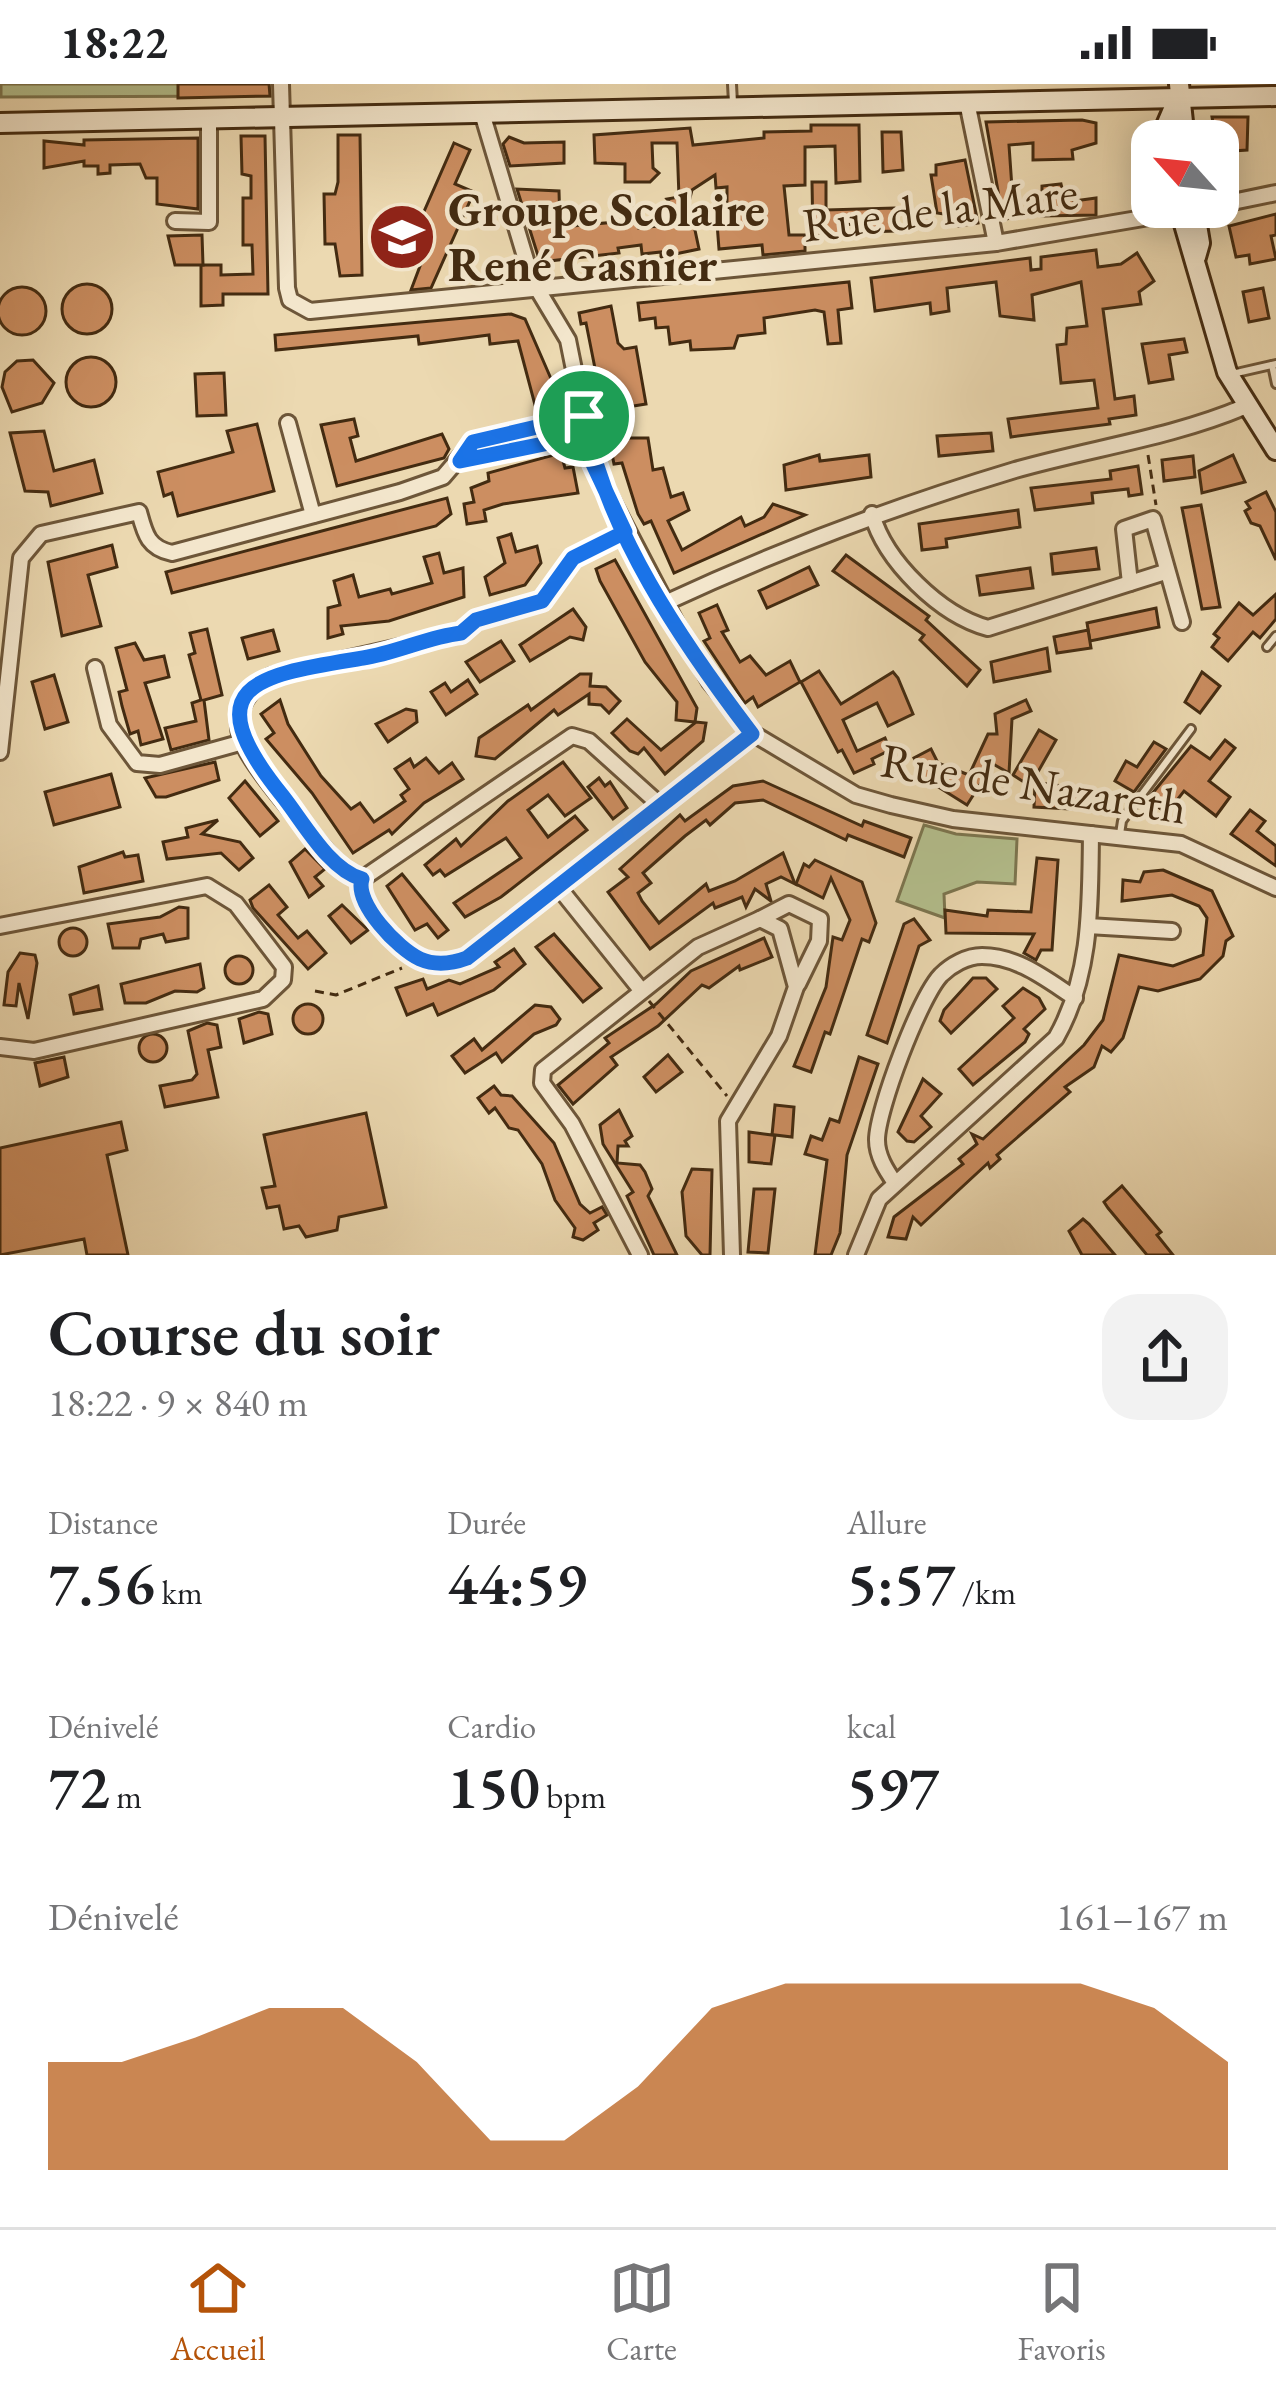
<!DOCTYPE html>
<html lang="fr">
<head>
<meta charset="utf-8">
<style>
  :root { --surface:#fff; --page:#f2f2f2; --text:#202124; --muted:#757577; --line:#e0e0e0; --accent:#b45309 }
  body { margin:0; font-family:"EB Garamond",serif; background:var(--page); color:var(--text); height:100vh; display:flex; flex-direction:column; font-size:45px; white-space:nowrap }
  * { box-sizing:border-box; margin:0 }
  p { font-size:39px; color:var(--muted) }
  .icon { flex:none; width:66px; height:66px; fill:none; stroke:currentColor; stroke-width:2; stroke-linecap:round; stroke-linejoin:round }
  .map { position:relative; height:1171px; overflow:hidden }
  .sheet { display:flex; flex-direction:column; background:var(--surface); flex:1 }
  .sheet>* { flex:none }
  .needle { width:78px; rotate:297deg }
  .buttons { position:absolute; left:1131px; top:36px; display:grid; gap:24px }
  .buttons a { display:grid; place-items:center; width:108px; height:108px; border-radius:24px; background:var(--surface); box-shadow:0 6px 30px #0003; font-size:60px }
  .pin { position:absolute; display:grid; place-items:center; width:102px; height:102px; color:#fff; margin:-51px; border:6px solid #fff; border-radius:50%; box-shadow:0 3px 12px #0007 }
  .round { display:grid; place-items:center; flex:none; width:126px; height:126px; border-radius:36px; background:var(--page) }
  .overview { display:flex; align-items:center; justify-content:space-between; height:204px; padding:0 48px }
  h1 { font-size:66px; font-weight:600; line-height:90px }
  .metrics { display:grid; grid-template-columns:repeat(3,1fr); gap:18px; height:204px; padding:12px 48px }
  .metrics div { display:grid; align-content:center }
  .metrics b { font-size:60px; font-weight:600 }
  .metrics small { font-size:33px; font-weight:400 }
  .metrics p { font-size:33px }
  .chart { height:336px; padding:24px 48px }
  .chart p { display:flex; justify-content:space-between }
  .chart svg { width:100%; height:216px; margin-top:12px; fill:var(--accent); opacity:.7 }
  .status { display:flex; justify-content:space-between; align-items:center; height:84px; padding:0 60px; background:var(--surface); direction:ltr }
  .status svg { height:33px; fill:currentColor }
  .tabs { display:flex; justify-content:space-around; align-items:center; height:168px; border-top:3px solid var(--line); background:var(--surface); font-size:33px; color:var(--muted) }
  .tabs a { display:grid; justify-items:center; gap:6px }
  .tabs .selected { color:var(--accent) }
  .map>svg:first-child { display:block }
</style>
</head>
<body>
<div class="status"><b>18:22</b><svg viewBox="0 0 49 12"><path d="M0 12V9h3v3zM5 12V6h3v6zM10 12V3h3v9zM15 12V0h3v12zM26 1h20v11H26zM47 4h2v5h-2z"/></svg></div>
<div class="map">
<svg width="1276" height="1171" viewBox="0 0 1276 1171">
  <rect width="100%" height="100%" fill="#ecd9b1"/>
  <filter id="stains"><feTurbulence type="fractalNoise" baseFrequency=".00167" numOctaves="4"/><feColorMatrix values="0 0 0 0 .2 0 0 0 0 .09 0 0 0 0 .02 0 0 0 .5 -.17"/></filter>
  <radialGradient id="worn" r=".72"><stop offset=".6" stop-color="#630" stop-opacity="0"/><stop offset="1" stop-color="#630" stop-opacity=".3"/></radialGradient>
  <g fill="#b4c08e" stroke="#7c7650" stroke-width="3">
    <path d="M1,0H269L270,12L1,13Z"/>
    <path d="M924,741L956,750L1017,755L1015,800L977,798L944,810L945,834L897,817Z"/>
  </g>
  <g fill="#cc8e61" stroke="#432b11" stroke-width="3">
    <path d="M178,0H269L270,12L178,14Z"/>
    <path d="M1212,33H1248L1247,66L1218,68Z"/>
    <path d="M1082,36L1096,39V59L1072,66L1073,75L1033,76V59L1009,61L1014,133L1003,136L986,38Z"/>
    <path d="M811,41H859L860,97L836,99L835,62L805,63V101L784,102L789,151H805V167L763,171L762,161L719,165L717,139L727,138V103L716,104L715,91L692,106L689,118L699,165L661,173V168L642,170L641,161L618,164L619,169L540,178L517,105L559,107L560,143L639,136V144L686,139L667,115L679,113L677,59H652L653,84L659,89L650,98H625V80L595,79L594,51L690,44L693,61L764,54V48L811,47Z"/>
    <path d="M882,48H901L903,86L883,88Z"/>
    <path d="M338,51H360L362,191L340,192L335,160H325L324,110H335L338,98Z"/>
    <path d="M241,52H265L268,210H223V221L201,222V181H221V191L253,190L252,161H243V114H251V92L242,90Z"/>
    <path d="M509,53L524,59L564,58V79L510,82L503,60Z"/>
    <path d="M198,54V125L157,120V94H146L140,80L110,81V89L98,90V82H84V77L44,84V57L84,61V56Z"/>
    <path d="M454,59L470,66L455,100L474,108L431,204L411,206L431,153L419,139Z"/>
    <path d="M965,76L978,139L959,142L957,132L937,129L931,91H936V81Z"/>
    <path d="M812,98H826V126L894,124L895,147L864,148L863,139L843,141L844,151L813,152Z"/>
    <path d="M1061,100L1063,108L1073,107L1074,117L1096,114V131L1042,132V102Z"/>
    <path d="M1276,130V151L1271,152L1276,175L1250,180L1249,171L1236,173L1229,142Z"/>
    <path d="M202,151L203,181H175L168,152Z"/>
    <path d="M1096,166L1098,183L1121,180L1137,169L1154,197L1139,208L1141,220L1103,225L1115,315L1134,312L1136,331L1109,335L1110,340L1011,353L1008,335L1098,324L1094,296L1061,299L1057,261L1066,260L1067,244L1087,242L1081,198L1032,211L1034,236L1000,232L996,198L947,204L949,227L931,230L930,219L875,227L871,194L1030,174L1031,186L1041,185V173Z"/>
    <path d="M849,198L852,224L838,226L841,259L828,260L824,228L815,226L764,234L765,249L738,252L734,264L716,265L691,266L690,257L670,260L668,243L656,244L655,234L640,236L638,219Z"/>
    <circle cx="87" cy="225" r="25"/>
    <circle cx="22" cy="227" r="24"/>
    <path d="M1263,204L1269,234L1249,238L1243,208Z"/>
    <path d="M611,222L618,259L624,265L636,263L646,320L621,324L628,354H648L653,386L663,384L671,413L683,409L689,426L668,437L682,466L741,433L745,442L764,433L773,420L805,431L674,489L651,437L644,440L638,430L622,379L614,380L586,239L581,240L579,229Z"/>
    <path d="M511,230L525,235L552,297L553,320L535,321L518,257L490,260L489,251L419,260L418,252L276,266L275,251Z"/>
    <path d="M1184,255L1187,268L1169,271L1173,295L1149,299L1142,260Z"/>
    <circle cx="91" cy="298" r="25"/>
    <path d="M33,276L54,299L42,319L12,328L2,303L5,288L17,277Z"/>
    <path d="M224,289L226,331L197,332L195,290Z"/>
    <path d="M354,335L358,352L350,354L356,377L442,350L449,365L444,374L337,402L321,341Z"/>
    <path d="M257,340L274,407L178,432L172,409L164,412L158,388L233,368L227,347Z"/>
    <path d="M44,347L54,387L94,376L102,409L51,422L48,408L25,407L10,349Z"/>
    <path d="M991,349L993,367L939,372L937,352Z"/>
    <path d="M561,369L565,384L573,383L578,409L503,420L484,426L486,437L467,440L464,420L474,418L471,404L489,397L488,389Z"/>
    <path d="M819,371L820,377L869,371L871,393L786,406L784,381Z"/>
    <path d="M1233,371L1245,398L1202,409L1199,387Z"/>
    <path d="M1193,372L1195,393L1164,397L1162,376Z"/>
    <path d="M1138,382L1142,410L1129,412L1128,405L1092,409L1093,419L1035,426L1031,404L1111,395L1110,387Z"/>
    <path d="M1266,408L1276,428V476L1260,442L1251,439L1245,427L1250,424L1246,418Z"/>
    <path d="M447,414L451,430L436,442L172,509L166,488Z"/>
    <path d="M1201,421L1220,523L1202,525L1182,424Z"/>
    <path d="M1018,426L1020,443L946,455L947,463L922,466L919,440Z"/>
    <path d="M511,450L516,468L537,462L541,479L525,501L490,511L485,493L505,479L498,454Z"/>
    <path d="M112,461L117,483L88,491L101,542L62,552L48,478Z"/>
    <path d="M1096,464L1099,485L1053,490L1051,470Z"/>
    <path d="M439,469L444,489L463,484L464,513L389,537L341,542L343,550L328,554V524L340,521L334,497L353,491L359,513L390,505L392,510L432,499L424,473Z"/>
    <path d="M846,471L929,532L926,536L980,586L967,602L920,556L924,551L833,487Z"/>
    <path d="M615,476L697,624L695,638L676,636L677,618L645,578L600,497L596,485Z"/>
    <path d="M809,483L818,501L767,524L759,507Z"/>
    <path d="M1030,484L1033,504L980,511L977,492Z"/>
    <path d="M1276,510V535L1260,554L1253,548L1228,577L1212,563L1219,554L1214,550L1239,519L1253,531Z"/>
    <path d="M717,521L728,546L722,548L740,578L750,572L766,591L790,577L800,598L758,623L753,613L745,619L704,557L710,554L699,529Z"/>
    <path d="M1156,524L1159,543L1090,557L1087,539Z"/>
    <path d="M573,525L586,543L583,556L570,553L530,577L520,561Z"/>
    <path d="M207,545L222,611L204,616L209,656L171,666L165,644L196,637L192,619L201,616L189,571L195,569L190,549Z"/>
    <path d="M273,546L279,567L248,575L242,554Z"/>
    <path d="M1088,546L1091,564L1057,569L1054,553Z"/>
    <path d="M501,557L514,577L480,598L466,578Z"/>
    <path d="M135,559L144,576L164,572L169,593L145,599L163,655L141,661L138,647L130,650L122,622L119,608L127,606L116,564Z"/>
    <path d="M1047,564L1050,587L994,598L991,578Z"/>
    <path d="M819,587L841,620L893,588L898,594L913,630L888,642L877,619L843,636L857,667L885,654L890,666L872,675L874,680L854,689L842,666L838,668L801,598Z"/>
    <path d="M1202,588L1220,602L1200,629L1185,618Z"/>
    <path d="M580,590H591L590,602L606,603L620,617L609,629L601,621L589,620V610L558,631L554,626L495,675L476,672L479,654L528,621L531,626Z"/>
    <path d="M54,591L68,638L45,645L32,598Z"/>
    <path d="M468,596L477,610L446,631L431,608L445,599L451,608Z"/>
    <path d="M280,616L288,640L321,692L351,725L360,719L374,738L405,717L401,711L409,705L395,685L410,675L414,683L426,674L439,689L452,679L463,695L424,719L392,750L389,746L353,769L312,709L266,655L274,649L261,630Z"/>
    <path d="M1026,616L1031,627L1012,635L1009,689L993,680L967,721L924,694L914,674L931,665L938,679L969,691L988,650H997L995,630Z"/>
    <path d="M406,625L416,627L417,638L388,658L376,640Z"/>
    <path d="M627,635L661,666L696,638L706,639L703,657L665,690L644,664L638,670L630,667L612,649Z"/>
    <path d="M1039,646L1056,656L1030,702L1013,691Z"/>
    <path d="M1225,656L1235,664L1209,697L1230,713L1216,732L1184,707L1167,729L1147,716L1191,662L1210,675Z"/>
    <path d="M1154,658L1166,665L1134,708L1115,697L1126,677L1137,683Z"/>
    <path d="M215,678L219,696L166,713H156L145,694Z"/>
    <path d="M563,678L591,714L565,732L548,711L528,726L548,753L575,732L587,746L501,813L465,833L454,819L521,774L506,754L445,792L440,786L433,791L425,781L456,755L461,762L508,717Z"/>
    <path d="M111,690L120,723L54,741L45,708Z"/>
    <path d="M599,694L605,702L610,698L627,724L613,735L588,703Z"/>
    <path d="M245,697L278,737L260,752L229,714Z"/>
    <path d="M763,697L862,742L864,737L911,754L904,773L848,751L846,756L763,716L735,719L710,741L706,736L685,752L643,789L651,799L638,809L642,817L659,839L706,800L709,807L735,797L783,769L795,800L781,793L766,800L771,817L755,805L746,823L742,813L715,824L713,819L650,865L608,808L628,793L620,785L680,731L685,737L733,702Z"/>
    <path d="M1035,698L1090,706L1089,726L1034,723Z"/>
    <path d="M1250,726L1265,737L1257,747L1276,762V782L1231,750Z"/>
    <path d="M218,736L202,750L240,758L253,774L239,786L221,769L167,775L163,758L188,753L186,744Z"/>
    <path d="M305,765L325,785L315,793L323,802L309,813L290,778Z"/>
    <path d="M123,768L125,773L138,771L143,797L84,809L79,783Z"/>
    <path d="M1037,774L1058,776L1052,866H1041L1036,876L1024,869L1034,850L946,849L945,826L987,832L988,826L1031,828Z"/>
    <path d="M815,776L862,798L876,839L869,858L862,855L830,950L825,948L811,988L794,982L826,903L833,853L842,856L850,836L831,794L823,814L796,800L804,780L809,783Z"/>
    <path d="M1163,786L1212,807L1233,852L1226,857L1223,872L1200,895L1158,907L1139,903L1123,954L1111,968L1102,962L1094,983L1065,1003L1070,1008L997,1071L1000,1075L990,1084L988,1079L921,1141L913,1133L906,1155L888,1153L894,1133L963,1080L959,1075L977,1060L972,1050L983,1055L1084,961L1103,936L1119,871L1173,882L1203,871L1207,834L1199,822L1172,811L1122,817L1123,796L1140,798L1144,788Z"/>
    <path d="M402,790L448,846L438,854L427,840L415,846L387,802Z"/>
    <path d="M269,801L287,823L278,831L298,854L307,847L326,869L308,885L253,824L250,816Z"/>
    <path d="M342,821L368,846L351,859L329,832Z"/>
    <path d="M179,823L188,824V854L166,858L163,850L141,855L139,864H113L108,840L160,833Z"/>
    <path d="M914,835L930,856L919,862L887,959L867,951L904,840Z"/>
    <circle cx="73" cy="858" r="14"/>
    <path d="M554,850L601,904L583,918L536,863Z"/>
    <path d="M764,854L772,873L740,886L739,882L709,904L702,901L658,942L611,973L617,981L573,1020L558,1001L609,959L605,954L656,920L691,887Z"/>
    <path d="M514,865L525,880L494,906L438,931L433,920L407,931L396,904L423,895L427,905L449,896L460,900L499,883L495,878Z"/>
    <path d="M20,869L35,871L37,879L28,935L19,899L16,922L4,921L8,888Z"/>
    <circle cx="239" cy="886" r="14"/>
    <path d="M200,880L204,904L197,908L175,907L146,919H125L121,900Z"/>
    <path d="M973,894H986L997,905L951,949L940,937L944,926Z"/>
    <path d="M98,902L102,925L74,930L70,911Z"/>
    <path d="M1023,904L1039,914L1045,925L1024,945L1029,950L1025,958L973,1001L959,985L1014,934L1003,922Z"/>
    <circle cx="308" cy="935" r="15"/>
    <path d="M535,921L551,923L560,935L556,941L534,950L502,978L496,969L465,989L452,972L474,955L482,966Z"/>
    <path d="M259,928L268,930L272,950L244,959L239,935Z"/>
    <path d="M207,939L217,941L221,963L208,966L218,1013L165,1023L160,1002L192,996L197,990L188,947Z"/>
    <circle cx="153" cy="964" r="14"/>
    <path d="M668,971L682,988L656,1008L644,993Z"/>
    <path d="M64,973L68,993L40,1002L35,979Z"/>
    <path d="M859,973L878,980L847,1071L840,1149L831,1171H815L827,1076L805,1070L811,1052L822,1056L830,1035L839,1038Z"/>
    <path d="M923,995L941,1010L921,1032L931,1043L914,1058L907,1057L898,1048Z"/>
    <path d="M494,1002L501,1011L512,1012L554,1059L580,1120L590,1129L602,1123L607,1131L594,1139L598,1146L583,1156L573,1153L575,1144L555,1116L542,1080L518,1046L509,1044L495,1024L489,1029L478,1014Z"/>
    <path d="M775,1021L794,1023L792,1053L775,1051L771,1080L749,1078V1048L772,1051Z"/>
    <path d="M619,1026L632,1052L625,1057L628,1062H618L617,1079L640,1081L645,1088L652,1105L648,1112L677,1171H654L627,1112L633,1108L603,1060L600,1041Z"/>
    <path d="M366,1029L386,1123L339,1133L337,1146L306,1153L299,1142L284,1145L279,1122L267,1124L262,1104L275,1102L264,1051Z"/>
    <path d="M121,1038L127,1066L107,1071L128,1171H87L84,1155L0,1171V1064Z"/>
    <path d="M692,1085L712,1086L710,1171H702L686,1152L682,1108Z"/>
    <path d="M1122,1102L1161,1148L1157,1151L1173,1171H1147L1108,1124L1104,1118Z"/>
    <path d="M754,1105H775L768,1169L748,1168Z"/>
    <path d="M1083,1135L1089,1140L1115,1171H1082L1069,1147Z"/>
  </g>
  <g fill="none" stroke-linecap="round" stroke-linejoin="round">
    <g stroke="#6d5639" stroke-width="12">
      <g id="lane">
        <path d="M732,0L733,19"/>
        <path d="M1272,281L1276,300"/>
        <path d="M1232,290L1276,280"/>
        <path d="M1267,563L1276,552"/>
        <path d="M1120,750L1122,737L1191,645"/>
      </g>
    </g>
    <g stroke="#6d5639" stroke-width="20">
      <g id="street">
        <path d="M281,0L287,204L290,216L310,227L996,159L1208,123"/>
        <path d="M967,18L996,159"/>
        <path d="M482,29L532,196L568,256L593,380L676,539L710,598L752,649L856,711L891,721L953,735L1181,760L1276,804"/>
        <path d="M1218,121L1276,109"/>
        <path d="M175,137L209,138V33"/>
        <path d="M288,339L313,431"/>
        <path d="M461,377L588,351"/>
        <path d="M872,430C885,477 940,531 988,544L1165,488"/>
        <path d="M1130,499L1124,445L1153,435L1182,538"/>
        <path d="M665,519C779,466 895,422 1015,386C1092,364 1170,354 1244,323"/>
        <path d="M95,584L109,641L137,679L160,681L243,658"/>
        <path d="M0,668L21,474L41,450L139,428C145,450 148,464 172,469L400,408L443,393L473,358L584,332"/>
        <path d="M362,795L345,788C322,762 249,682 241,654C233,627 249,604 271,592L461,549L476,536L542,517L573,474L625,448"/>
        <path d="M362,795C354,819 398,865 420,875C436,882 451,880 467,874L752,649"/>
        <path d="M362,795L572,652L589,657L660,721"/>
        <path d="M560,805L641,906"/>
        <path d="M760,835L789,820L820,835L819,857L798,900"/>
        <path d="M0,842L207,802L236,820L284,883L283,896L263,915L34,967L0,963"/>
        <path d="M1088,842L1172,847"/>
        <path d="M895,1099C886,1086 877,1072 877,1056C877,1026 920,913 941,891C951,881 967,872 982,872C1018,872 1047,896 1075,914"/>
        <path d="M640,1171L572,1040L542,999L543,986L698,863L760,835L780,845L796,903L779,952L728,1037L732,1171"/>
        <path d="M856,1171L879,1115L1056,954C1092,891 1090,820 1091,750"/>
      </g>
    </g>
    <g stroke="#432b11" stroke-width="24">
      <g id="secondary">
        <path d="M1179,0L1185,57"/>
        <path d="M0,39L1276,12"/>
        <path d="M1168,57L1165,44L1177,16"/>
        <path d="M1179,123L1227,288L1276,366"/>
        <path d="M1194,123L1200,159L1196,173"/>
      </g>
    </g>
    <g stroke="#432b11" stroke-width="3" stroke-dasharray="9 6" stroke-linecap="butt">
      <path d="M1148,371L1156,421"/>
      <path d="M315,907L336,911L402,884"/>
      <path d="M649,917L727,1012"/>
    </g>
    <use href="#lane" stroke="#f3e6cc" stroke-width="6"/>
    <use href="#street" stroke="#f3e6cc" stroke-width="14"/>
    <use href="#secondary" stroke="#f3e6cc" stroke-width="18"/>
  </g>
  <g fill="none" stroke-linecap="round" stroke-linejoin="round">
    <g stroke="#fff" stroke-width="24">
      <path id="route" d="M584,332L473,358L460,377L588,351L593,380L625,448L573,474L542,517L476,536L461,549C428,553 396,569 363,574C261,591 191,598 281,710C303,737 328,785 362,795C354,819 398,865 420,875C436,882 451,880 467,874L752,650C681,557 606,447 584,332"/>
    </g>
    <use href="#route" stroke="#1a73e8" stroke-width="15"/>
  </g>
  <defs>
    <g id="school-disc" transform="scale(3.45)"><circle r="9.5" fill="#8f2418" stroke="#f3e6cc"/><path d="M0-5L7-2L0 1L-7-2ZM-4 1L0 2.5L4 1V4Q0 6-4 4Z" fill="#fff"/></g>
  </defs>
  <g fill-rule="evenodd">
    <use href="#school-disc" x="402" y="153"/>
  </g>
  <g text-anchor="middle" stroke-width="9" stroke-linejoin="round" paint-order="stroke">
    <g font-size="48" fill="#432b11" stroke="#f3e6cc">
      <text transform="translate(940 124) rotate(-7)" y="17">Rue de la Mare</text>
      <text transform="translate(1034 699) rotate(9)" y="17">Rue de Nazareth</text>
    </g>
    <g font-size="48" font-weight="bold" fill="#432b11" stroke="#f3e6cc" text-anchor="start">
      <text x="448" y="142">Groupe Scolaire<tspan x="448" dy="55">René Gasnier</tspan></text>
    </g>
  </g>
  <rect width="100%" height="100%" filter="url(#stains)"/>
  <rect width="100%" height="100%" fill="url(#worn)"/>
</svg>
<div class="buttons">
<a><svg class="needle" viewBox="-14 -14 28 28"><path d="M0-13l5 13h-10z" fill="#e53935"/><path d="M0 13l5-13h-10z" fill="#757577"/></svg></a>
</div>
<div class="pin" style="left:584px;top:332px;background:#1e9e55"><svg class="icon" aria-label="arrive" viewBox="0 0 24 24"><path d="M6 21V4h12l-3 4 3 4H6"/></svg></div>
</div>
<section class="sheet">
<div class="overview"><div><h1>Course du soir</h1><p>18:22 · 9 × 840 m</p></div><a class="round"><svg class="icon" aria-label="share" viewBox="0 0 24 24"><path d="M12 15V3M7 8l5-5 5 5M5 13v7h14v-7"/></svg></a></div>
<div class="metrics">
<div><p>Distance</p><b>7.56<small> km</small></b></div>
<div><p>Durée</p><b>44:59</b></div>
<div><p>Allure</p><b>5:57<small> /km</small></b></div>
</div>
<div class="metrics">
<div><p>Dénivelé</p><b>72<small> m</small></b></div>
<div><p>Cardio</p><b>150<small> bpm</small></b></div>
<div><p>kcal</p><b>597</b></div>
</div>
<div class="chart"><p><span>Dénivelé</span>161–167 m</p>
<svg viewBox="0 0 160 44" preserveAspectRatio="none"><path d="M0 44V22L10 22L20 17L30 11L40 11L50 22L60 38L70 38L80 27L90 11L100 6L110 6L120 6L130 6L140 6L150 11L160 22V44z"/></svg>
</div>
</section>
<nav class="tabs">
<a class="selected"><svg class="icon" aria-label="home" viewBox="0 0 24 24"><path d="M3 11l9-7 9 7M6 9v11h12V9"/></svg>Accueil</a>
<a><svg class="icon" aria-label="map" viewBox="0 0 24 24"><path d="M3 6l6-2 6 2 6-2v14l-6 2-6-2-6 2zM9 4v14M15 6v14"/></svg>Carte</a>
<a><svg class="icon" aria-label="saved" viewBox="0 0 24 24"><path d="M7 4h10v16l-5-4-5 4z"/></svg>Favoris</a>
</nav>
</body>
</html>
